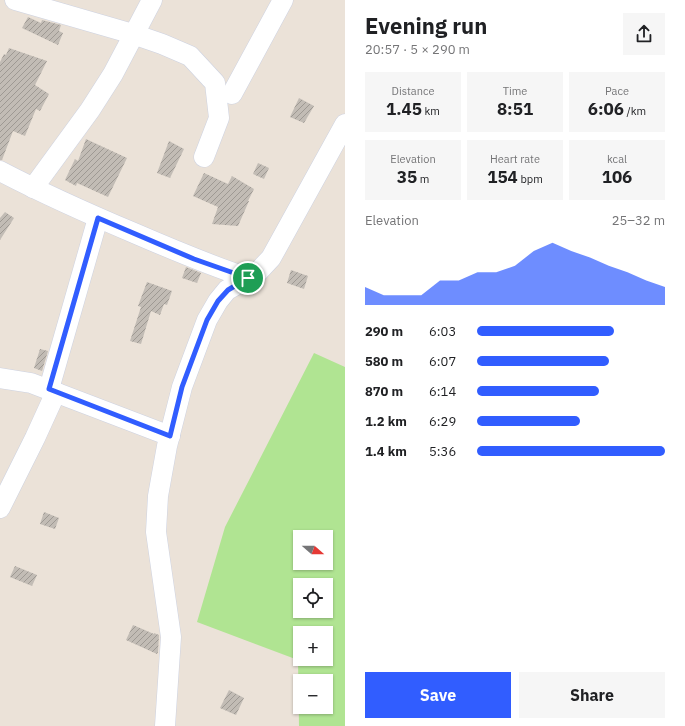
<!DOCTYPE html>
<html lang="en">
<head>
<meta charset="utf-8">
<style>
  :root { --surface:#fff; --page:#f6f6f6; --text:#202124; --muted:#757577; --accent:#315dff }
  body { margin:0; font-family:"IBM Plex Sans",sans-serif; background:var(--page); color:var(--text); height:100vh; display:flex; flex-direction:column; font-size:15px; white-space:nowrap }
  * { box-sizing:border-box; margin:0 }
  p { font-size:13px; color:var(--muted) }
  .icon { flex:none; width:22px; height:22px; fill:none; stroke:currentColor; stroke-width:2; stroke-linecap:round; stroke-linejoin:round }
  .map { position:relative; flex:1; overflow:hidden }
  .sheet { display:flex; flex-direction:column; background:var(--surface); width:340px }
  .sheet>* { flex:none }
  .needle { width:26px; rotate:110deg }
  .buttons { position:absolute; left:293px; top:530px; display:grid; gap:8px }
  .buttons a { display:grid; place-items:center; width:40px; height:40px; border-radius:0px; background:var(--surface); box-shadow:0 1px 3px #0004; font-size:20px }
  .pin { position:absolute; display:grid; place-items:center; width:34px; height:34px; color:#fff; margin:-17px; border:2px solid #fff; border-radius:50%; box-shadow:0 1px 4px #0007 }
  .round { display:grid; place-items:center; flex:none; width:42px; height:42px; border-radius:0px; background:var(--page) }
  .overview { display:flex; align-items:center; justify-content:space-between; height:68px; padding:0 20px }
  h1 { font-size:22px; font-weight:700; line-height:30px }
  .metrics { display:grid; grid-template-columns:repeat(3,1fr); gap:6px; height:68px; padding:4px 20px }
  .metrics div { display:grid; align-content:center; border-radius:0px; background:var(--page); text-align:center }
  .metrics b { font-size:17px; font-weight:700 }
  .metrics small { font-size:11px; font-weight:400 }
  .metrics p { font-size:11px }
  .chart { height:112px; padding:8px 20px }
  .chart p { display:flex; justify-content:space-between }
  .chart svg { width:100%; height:72px; margin-top:4px; fill:var(--accent); opacity:.7 }
  .cta { display:flex; gap:8px; margin-top:auto; padding:8px 20px }
  .cta a { flex:1; height:46px; border-radius:0px; background:var(--accent); color:#fff; font-size:16px; font-weight:700; line-height:46px; text-align:center }
  .cta a+a { background:var(--page); color:var(--text) }
  ul { padding:0 20px; list-style:none; font-size:13px }
  li { display:grid; grid-template-columns:64px 48px 1fr; align-items:center; height:30px }
  li i { height:10px; border-radius:5px; background:var(--accent) }
  main { display:flex; flex:1; min-height:0 }
  .map>svg:first-child { display:block }
</style>
</head>
<body>
<main>
<div class="map">
<svg width="345" height="726" viewBox="0 0 345 726">
  <defs>
    <pattern id="building-hatch" width="6" height="6" patternUnits="userSpaceOnUse"><rect width="6" height="6" fill="#c2bcb5"/><path d="M-1 1l2-2M0 6l6-6M5 7l2-2" fill="none" stroke="#9e9993"/></pattern>
  </defs>
  <rect width="100%" height="100%" fill="#ebe2d8"/>
  <path fill="#b0e492" fill-rule="evenodd" d="M314,353L345,367V726H299L298,660L197,622L225,527ZM300,537H326V563H300ZM300,585H326V611H300ZM300,633H326V659H300ZM300,681H326V707H300Z"/>
  <g fill="url(#building-hatch)">
    <path d="M28,17L41,23L42,20L61,25L59,31L63,33L58,45L22,28Z"/>
    <path d="M9,48L47,61L35,85L49,94L40,111L36,109L25,136L13,131L2,160H0V62L4,54L6,55Z"/>
    <path d="M299,98L314,106L304,123L290,117Z"/>
    <path d="M86,139L127,158L108,197L77,183L76,186L65,180L75,159L78,161Z"/>
    <path d="M169,141L184,149L170,178L157,173Z"/>
    <path d="M258,163L269,168L264,179L253,174Z"/>
    <path d="M204,173L228,184L232,176L254,189L248,201H249L238,226L212,224L218,207L193,196Z"/>
    <path d="M5,212L14,218L0,240V218Z"/>
    <path d="M186,267L201,273L197,283L182,278Z"/>
    <path d="M291,270L308,276L304,289L287,283Z"/>
    <path d="M147,282L172,291L167,305L164,304L160,315L151,311L141,344L130,341L141,307L138,306Z"/>
    <path d="M40,349L48,351L42,371L34,368Z"/>
    <path d="M44,512L59,518L55,529L40,524Z"/>
    <path d="M15,566L37,575L32,586L10,577Z"/>
    <path d="M133,625L154,634V633L159,635L158,652L157,654L126,640Z"/>
    <path d="M229,690L244,698L236,715L220,708Z"/>
  </g>
  <g fill="none" stroke-linecap="round" stroke-linejoin="round">
    <g stroke="#cdd2e1" stroke-width="21">
      <g id="minor">
        <path d="M15,0L133,34L162,44L190,56L215,83L219,118L204,157"/>
        <path d="M232,94L283,0"/>
        <path d="M0,171C44,194 89,214 134,233C171,249 209,265 248,278"/>
        <path d="M33,188L90,110L113,74L152,0"/>
        <path d="M0,378L31,383L170,436"/>
        <path d="M49,389L98,218"/>
        <path d="M0,508L35,438L56,392"/>
        <path d="M165,726L171,637L156,532L158,496L167,446L182,387L207,320L218,301L227,290L257,273L271,258L345,124"/>
      </g>
    </g>
    <use href="#minor" stroke="#fff" stroke-width="20"/>
  </g>
  <g fill="none" stroke-linecap="round" stroke-linejoin="round">
    <g stroke="#fff" stroke-width="8">
      <path id="route" d="M98,218L194,259L248,278L228,290L218,301L207,320L182,387L170,436L49,389Z"/>
    </g>
    <use href="#route" stroke="#315dff" stroke-width="5"/>
  </g>
</svg>
<div class="buttons">
<a><svg class="needle" viewBox="-14 -14 28 28"><path d="M0-13l5 13h-10z" fill="#e53935"/><path d="M0 13l5-13h-10z" fill="#757577"/></svg></a>
<a><svg class="icon" aria-label="locate" viewBox="0 0 24 24"><circle cx="12" cy="12" r="6"/><path d="M12 2v4M12 18v4M2 12h4M18 12h4"/></svg></a>
<a>+</a>
<a>−</a>
</div>
<div class="pin" style="left:248px;top:278px;background:#1e9e55"><svg class="icon" aria-label="arrive" viewBox="0 0 24 24"><path d="M6 21V4h12l-3 4 3 4H6"/></svg></div>
</div>
<section class="sheet">
<div class="overview"><div><h1>Evening run</h1><p>20:57 · 5 × 290 m</p></div><a class="round"><svg class="icon" aria-label="share" viewBox="0 0 24 24"><path d="M12 15V3M7 8l5-5 5 5M5 13v7h14v-7"/></svg></a></div>
<div class="metrics">
<div><p>Distance</p><b>1.45<small> km</small></b></div>
<div><p>Time</p><b>8:51</b></div>
<div><p>Pace</p><b>6:06<small> /km</small></b></div>
</div>
<div class="metrics">
<div><p>Elevation</p><b>35<small> m</small></b></div>
<div><p>Heart rate</p><b>154<small> bpm</small></b></div>
<div><p>kcal</p><b>106</b></div>
</div>
<div class="chart"><p><span>Elevation</span>25–32 m</p>
<svg viewBox="0 0 160 44" preserveAspectRatio="none"><path d="M0 44V33L10 38L20 38L30 38L40 29L50 29L60 24L70 24L80 20L90 11L100 6L110 11L120 15L130 20L140 24L150 29L160 33V44z"/></svg>
</div>
<ul>
<li><b>290 m</b>6:03<i style="width:73%"></i></li>
<li><b>580 m</b>6:07<i style="width:70%"></i></li>
<li><b>870 m</b>6:14<i style="width:65%"></i></li>
<li><b>1.2 km</b>6:29<i style="width:55%"></i></li>
<li><b>1.4 km</b>5:36<i style="width:100%"></i></li>
</ul>
<div class="cta"><a>Save</a><a>Share</a></div>
</section>
</main>
</body>
</html>
